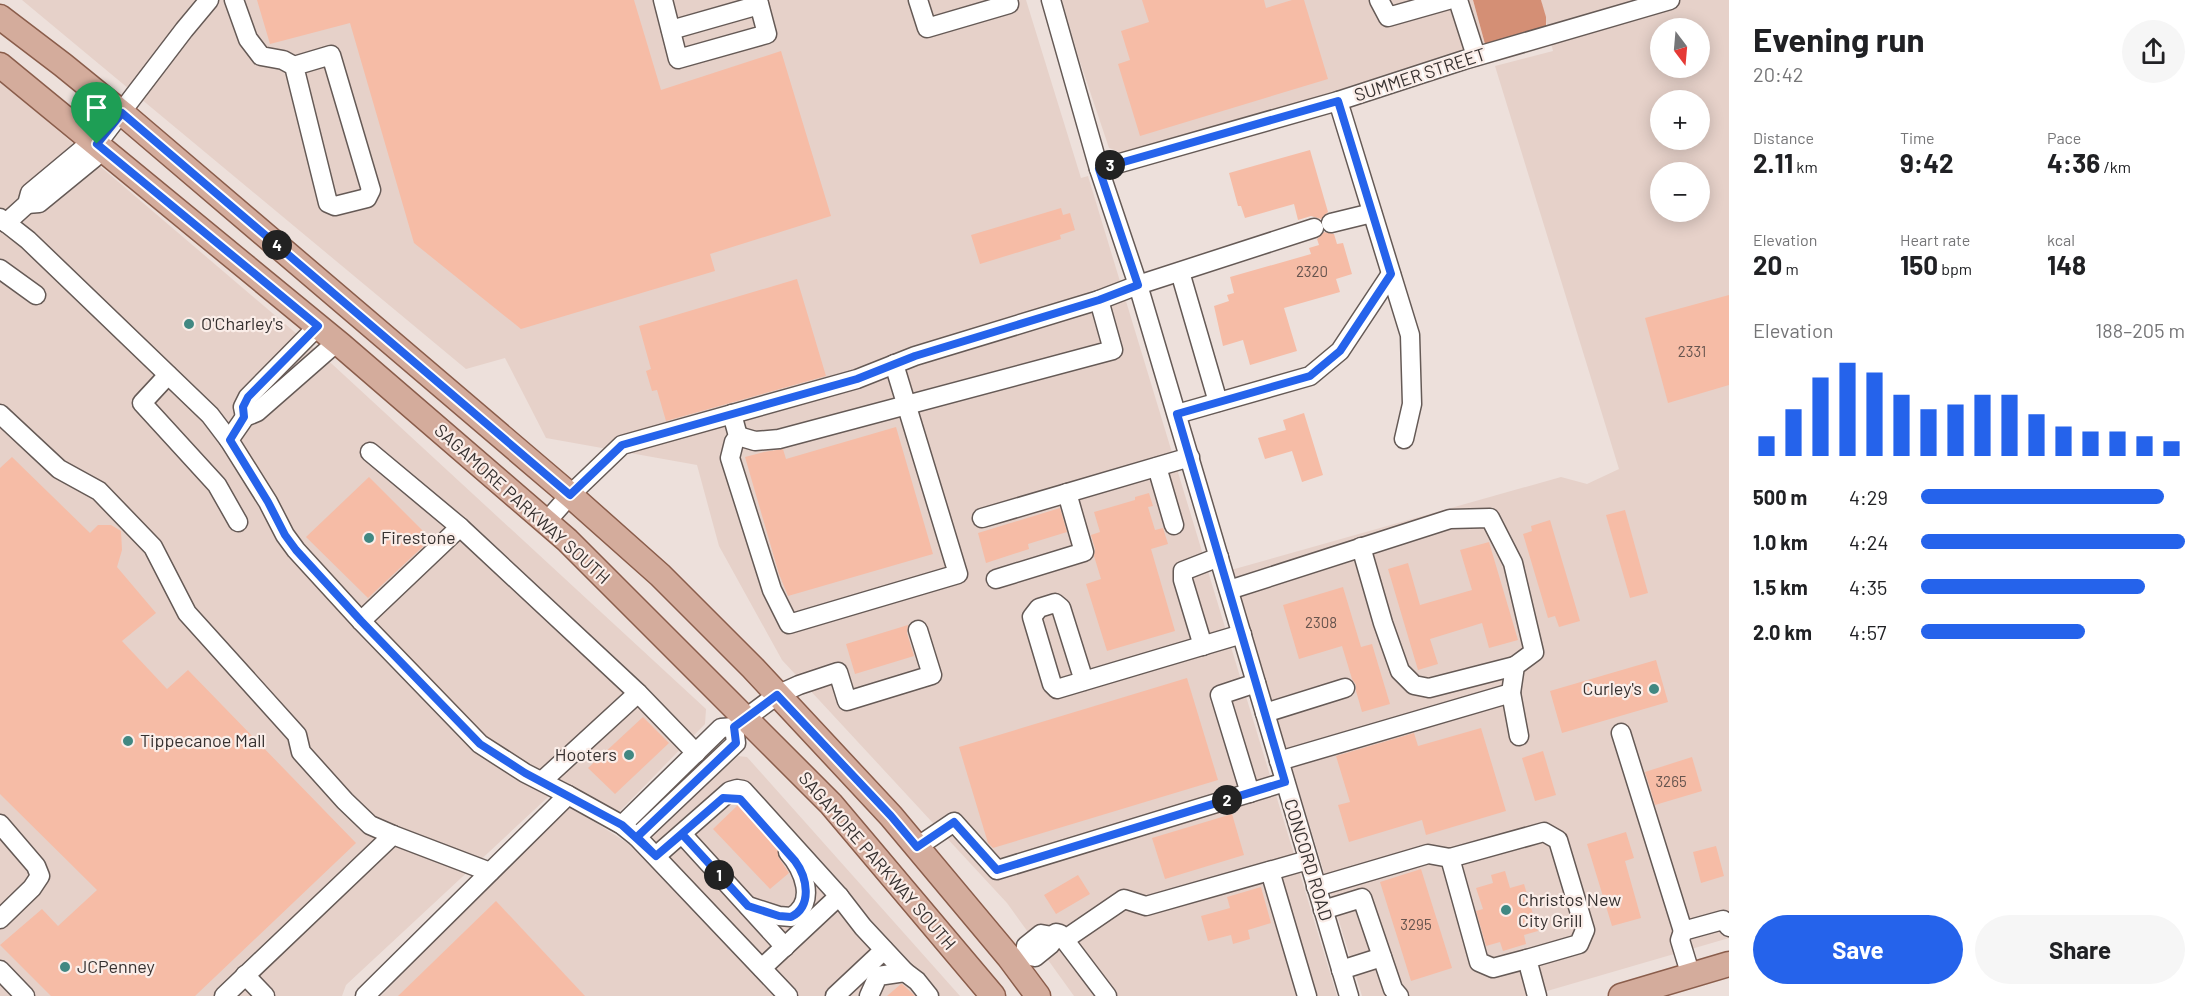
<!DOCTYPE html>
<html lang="en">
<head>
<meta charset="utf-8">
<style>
  :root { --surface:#fff; --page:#f6f6f6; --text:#202124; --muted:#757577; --accent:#2563eb }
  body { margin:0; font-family:Barlow,sans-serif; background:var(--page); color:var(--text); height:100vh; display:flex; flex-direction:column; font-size:22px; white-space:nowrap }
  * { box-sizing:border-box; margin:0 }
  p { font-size:20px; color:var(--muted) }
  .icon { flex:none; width:33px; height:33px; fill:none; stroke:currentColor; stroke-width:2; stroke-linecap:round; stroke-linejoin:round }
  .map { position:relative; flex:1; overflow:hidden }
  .details { display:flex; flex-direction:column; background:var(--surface); width:480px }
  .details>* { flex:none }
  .needle { width:39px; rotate:164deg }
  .fabs { position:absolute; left:1650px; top:18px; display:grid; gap:12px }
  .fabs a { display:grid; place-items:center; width:60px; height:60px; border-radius:50%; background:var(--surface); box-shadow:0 3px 15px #0003; font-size:30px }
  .pin { position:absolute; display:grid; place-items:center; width:51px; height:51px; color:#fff; margin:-62px -26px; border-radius:50% 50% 50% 0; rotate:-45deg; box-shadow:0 0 6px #0007 }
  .pin .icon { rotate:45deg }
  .km { position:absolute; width:30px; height:30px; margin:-15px; border-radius:50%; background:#222; color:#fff; font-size:16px; line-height:30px; text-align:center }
  .round { display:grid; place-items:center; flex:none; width:63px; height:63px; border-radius:32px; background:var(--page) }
  .overview { display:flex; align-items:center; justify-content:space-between; height:102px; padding:0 24px }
  h1 { font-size:33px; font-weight:700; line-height:45px }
  .metrics { display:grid; grid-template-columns:repeat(3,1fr); gap:9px; height:102px; padding:6px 24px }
  .metrics div { display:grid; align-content:center }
  .metrics b { font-size:26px; font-weight:700 }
  .metrics small { font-size:16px; font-weight:400 }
  .metrics p { font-size:16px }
  .chart { height:168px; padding:12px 24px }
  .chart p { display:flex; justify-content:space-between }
  .chart svg { width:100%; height:108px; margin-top:6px; stroke:var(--accent); stroke-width:6 }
  .primary-button { display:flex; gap:12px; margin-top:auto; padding:12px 24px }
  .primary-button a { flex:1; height:69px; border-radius:36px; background:var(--accent); color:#fff; font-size:24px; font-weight:700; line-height:69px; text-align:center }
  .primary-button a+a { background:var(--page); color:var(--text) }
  ul { padding:0 24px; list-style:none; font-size:20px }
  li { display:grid; grid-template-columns:96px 72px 1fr; align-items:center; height:45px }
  li i { height:15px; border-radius:8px; background:var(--accent) }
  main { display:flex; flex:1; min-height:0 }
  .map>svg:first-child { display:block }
</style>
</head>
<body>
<main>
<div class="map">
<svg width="1729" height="996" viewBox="0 0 1729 996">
  <rect width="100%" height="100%" fill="#ede0db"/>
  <g fill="#e6d1c9" fill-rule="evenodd">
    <path d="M22,0H1026L1081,178L1088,176L1337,996H1074L1007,903L782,660L719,546L697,465L546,438L505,358L466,369Z"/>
    <path d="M1062,0H1473L1485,44L1166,144L1125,154L1109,148L1079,59Z"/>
    <path d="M1541,0H1729V938L1530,996H1362L1231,570L1561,477L1587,484L1619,469L1495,66L1553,51ZM1660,28H1700V68H1660ZM1660,100H1700V140H1660ZM1660,172H1700V212H1660Z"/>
    <path d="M0,81L332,364L706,709L705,724L618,813L561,785L346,985L342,996H0Z"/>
    <path d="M738,756L747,757L960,996H381L567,804L635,848Z"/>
  </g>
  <path fill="#d48f75" d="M1473,0H1541L1546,17V26L1485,44Z"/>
  <g fill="#f6bca6">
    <path d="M257,0H634L661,90L781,51L831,216L710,254L715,271L521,329L414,243L350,23L270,44Z"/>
    <path d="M1142,0H1264L1266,8L1292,0H1304L1328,79L1140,136L1118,64L1130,60L1121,31L1149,22Z"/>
    <path d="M1310,150L1328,212L1321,219L1311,216L1298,220L1294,204L1245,218L1241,206H1238L1229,173Z"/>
    <path d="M1061,208L1063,215L1070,213L1075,230L1060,235L1061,239L980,264L971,235Z"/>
    <path d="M1324,232L1334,234L1337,244L1343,243L1352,274L1336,279L1340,292L1284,308L1297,351L1250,365L1243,340L1223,346L1214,306L1229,301L1227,295L1234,293L1230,277L1311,254L1309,248L1319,245L1317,239Z"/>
    <path d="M797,279L826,376L666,421L657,390L652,391L646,371L651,369L639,326Z"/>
    <path d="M1729,295V385L1668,403L1645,318Z"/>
    <path d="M1304,413L1323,475L1302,482L1292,451L1265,459L1258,438L1286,430L1283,420Z"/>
    <path d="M896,427L933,554L788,596L779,574L745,457L764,452L783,449L786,459Z"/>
    <path d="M12,457L90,533L98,525H111L121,531L122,550L117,567L156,613L122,641L167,689L188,670L356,843L195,996H51L0,945L42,909L58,926L97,890L0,794V468Z"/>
    <path d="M369,477L431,539L368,598L306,537Z"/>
    <path d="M1149,493L1153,506L1148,507L1155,530L1163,528L1168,544L1151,549L1175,631L1107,651L1086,584L1101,579L1094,556L1095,549L1091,535L1100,532L1094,512L1135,500V497Z"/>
    <path d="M1060,508L1067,532L1028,544L1029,549L986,563L978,533Z"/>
    <path d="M1625,510L1648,593L1630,598L1606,515Z"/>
    <path d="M1550,520L1580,621L1559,627L1555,616L1548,618L1523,534L1532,531L1531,526Z"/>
    <path d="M1489,542L1518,640L1489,648L1482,623L1430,639L1438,664L1418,670L1388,569L1408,563L1420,605L1472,590L1460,550Z"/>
    <path d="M1343,587L1361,647L1372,644L1390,704L1362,712L1356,691V685L1352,679L1342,646L1299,659L1283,605Z"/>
    <path d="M908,625L907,633L914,656L855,674L846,644Z"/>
    <path d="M1656,660L1668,702L1562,733L1550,691Z"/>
    <path d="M1187,678L1218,780L993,848L988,843L959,747Z"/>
    <path d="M643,717L669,743L615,794L588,768Z"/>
    <path d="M1481,728L1506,811L1426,835L1422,820L1349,842L1338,805L1350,802L1336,756L1414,733L1418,746Z"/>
    <path d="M1543,751L1556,795L1535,801L1522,758Z"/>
    <path d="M1692,757L1702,791L1655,805L1645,772Z"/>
    <path d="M739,804L778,847L779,858L789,873L770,889L713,829Z"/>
    <path d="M1232,814L1244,855L1165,879L1152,838Z"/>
    <path d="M1626,832L1634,858L1625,861L1641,918L1612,926L1587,844Z"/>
    <path d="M1716,846L1724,876L1701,883L1693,852Z"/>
    <path d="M1421,869L1452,968L1411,981L1380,882Z"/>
    <path d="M1505,871L1510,888L1524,884L1538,931L1524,935L1526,944L1503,951L1500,942L1486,946L1476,911L1483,909L1476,888L1493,883L1491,875Z"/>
    <path d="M1078,875L1090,894L1056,914L1044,895Z"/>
    <path d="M1261,887L1271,923L1248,930L1250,939L1233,944L1231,935L1208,941L1201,916L1230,908L1227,897Z"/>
    <path d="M496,901L585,996H398Z"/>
    <path d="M902,984L915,996H887L901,984Z"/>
  </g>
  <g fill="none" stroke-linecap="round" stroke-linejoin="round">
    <g stroke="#655a56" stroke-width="21">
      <g id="minor">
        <path d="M234,0L248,39L261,56L283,60L294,66L331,55L371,190L367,198L335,206L328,203L294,66"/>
        <path d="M663,0L678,59L767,34L758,0"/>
        <path d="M918,0L927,28L1009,4L1008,0"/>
        <path d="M1051,0L1099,169L1138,285L1349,996"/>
        <path d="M1379,0L1388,17L1448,0"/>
        <path d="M1458,0L1476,56"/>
        <path d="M671,30L759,5"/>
        <path d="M1338,101L1410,335L1412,404L1404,439"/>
        <path d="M1099,169L1338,101L1464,60L1670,0"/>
        <path d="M27,204L39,203L94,158L97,144L184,30L209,0"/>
        <path d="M0,218L28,240L210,415L229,440"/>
        <path d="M6,223L27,204L30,193L84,148L97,144"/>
        <path d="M1331,223L1372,213"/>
        <path d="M0,269L36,295"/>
        <path d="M1180,272L1218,402"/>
        <path d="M337,342L257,412L245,417L229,440L268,502L285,535L296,550L361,621L480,744L525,773L568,795L365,996"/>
        <path d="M168,375L142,403L217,485L238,522"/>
        <path d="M0,414L59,469L99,491L153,547L187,613L297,735L301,752L345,801L370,825L393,835"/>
        <path d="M732,414L738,436L734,442L730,458L772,590L789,624L958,574L894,364"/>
        <path d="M1177,414L1310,376L1340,351L1391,274"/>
        <path d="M245,417L243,407L248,397L318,326"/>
        <path d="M738,436L755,441L779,439L1113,350L1099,300"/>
        <path d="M370,452L460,527"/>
        <path d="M1157,467L1174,525"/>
        <path d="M982,518L1190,457"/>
        <path d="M546,522L570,495L622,445L857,379L915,356L1099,300L1138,285L1314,228"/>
        <path d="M1361,547L1383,623L1400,671L1414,685L1429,688L1515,666"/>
        <path d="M996,579L1084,552L1067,493"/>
        <path d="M1229,590L1450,519L1490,518L1513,563L1534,652L1515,666L1511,693L1519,736"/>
        <path d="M361,621L460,527L638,693L696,753"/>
        <path d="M1203,646L1183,580V571L1219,557"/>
        <path d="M1084,681L1061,608L1055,603L1039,608L1032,617L1052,684L1057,689L1242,634"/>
        <path d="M1265,713L1345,688"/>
        <path d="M1621,733L1683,931"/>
        <path d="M1279,761L1511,693"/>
        <path d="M542,781L638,693"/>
        <path d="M1250,793L1220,695L1256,683"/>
        <path d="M568,795L622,825L637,837L788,996"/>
        <path d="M0,824L36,866L40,876L32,888L0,919"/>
        <path d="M622,825L721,728L734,727L777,695L799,685L838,672L847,701L932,675L918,630"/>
        <path d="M682,834L785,947"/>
        <path d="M637,837L736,743L734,727"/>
        <path d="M917,847L954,822L997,870L1285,782"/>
        <path d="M656,856L730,791L737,789L743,790L839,896L863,927L905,972"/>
        <path d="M1450,858L1479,962L1493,968L1527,959"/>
        <path d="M1270,871L1307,996"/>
        <path d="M1316,887L1428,854L1450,858L1544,832L1558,840L1585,930L1579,944L1527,959L1537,996"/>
        <path d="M748,906L779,916L791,917C818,903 803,869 788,852"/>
        <path d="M1323,910L1362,898L1393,989L1399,996"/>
        <path d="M1052,936L1051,944L1035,957L1025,955L1026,946L1041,934L1052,936L1056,933L1060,934L1107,996"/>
        <path d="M1064,940L1124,899L1146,906L1308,860"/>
        <path d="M762,968L839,896"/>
        <path d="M0,970L25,996"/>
        <path d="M1341,970L1382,957"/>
        <path d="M245,975L265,996"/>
        <path d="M1691,976L1680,940L1683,931L1723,920L1729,927"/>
        <path d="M224,996L393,835L490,872"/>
        <path d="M835,996L884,950"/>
        <path d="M869,996L878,976L905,972L917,981L929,996"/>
      </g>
    </g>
    <g stroke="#8a5d4b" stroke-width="27">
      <g id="major">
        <path d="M0,17L63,65L122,113L570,495L660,575L753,668L891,816L1009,957L1038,996"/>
        <path d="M0,65L342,346L567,540L831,804L993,996"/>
        <path d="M1621,996L1729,964"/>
      </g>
    </g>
    <use href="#minor" stroke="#fff" stroke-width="18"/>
    <use href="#major" stroke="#d4ac9c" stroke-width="24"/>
  </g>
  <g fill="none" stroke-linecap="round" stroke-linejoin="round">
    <g stroke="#fff" stroke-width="12">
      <path id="route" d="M97,144L318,326L248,397L243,407L244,417L230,440L268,502L285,535L296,550L361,621L480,744L525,773L622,825L656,856L682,834L748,906L779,916L791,917C813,906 807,877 795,861L740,799L723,798L656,856L637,837L736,743L734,727L777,695L891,816L917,847L954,822L997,870L1285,782L1177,414L1310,376L1340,351L1391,274L1338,101L1099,169L1138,285L1099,300L915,356L857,379L622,445L570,495L122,113L97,144"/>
    </g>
    <use href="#route" stroke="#2563eb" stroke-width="8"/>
  </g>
  <g fill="#418882" stroke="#faede8" stroke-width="2">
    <circle cx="189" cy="324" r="6"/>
    <circle cx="369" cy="538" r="6"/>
    <circle cx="1654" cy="689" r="6"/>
    <circle cx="128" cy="741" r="6"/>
    <circle cx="629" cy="755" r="6"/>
    <circle cx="1506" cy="910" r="6"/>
    <circle cx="65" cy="967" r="6"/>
  </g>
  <g text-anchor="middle" stroke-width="4.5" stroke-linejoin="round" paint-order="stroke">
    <g font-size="15" fill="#66544e">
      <text x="1312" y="277">2320</text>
      <text x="1692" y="357">2331</text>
      <text x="1321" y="628">2308</text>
      <text x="1671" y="787">3265</text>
      <text x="1416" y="930">3295</text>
    </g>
    <g font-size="18" fill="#363130" stroke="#faede8">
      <text transform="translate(1420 75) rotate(-18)" y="6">SUMMER STREET</text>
      <text transform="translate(522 504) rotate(42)" y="6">SAGAMORE PARKWAY SOUTH</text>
      <text transform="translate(1308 860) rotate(73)" y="6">CONCORD ROAD</text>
      <text transform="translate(877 861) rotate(49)" y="6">SAGAMORE PARKWAY SOUTH</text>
    </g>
    <g font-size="18" fill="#363130" stroke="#faede8" text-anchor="start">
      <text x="201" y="330">O'Charley's</text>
      <text x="381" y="544">Firestone</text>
      <text x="1642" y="695" text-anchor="end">Curley's</text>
      <text x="140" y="747">Tippecanoe Mall</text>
      <text x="617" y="761" text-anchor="end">Hooters</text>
      <text x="1518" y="906">Christos New<tspan x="1518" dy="21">City Grill</tspan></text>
      <text x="77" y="973">JCPenney</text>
    </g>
  </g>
</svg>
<div class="fabs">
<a><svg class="needle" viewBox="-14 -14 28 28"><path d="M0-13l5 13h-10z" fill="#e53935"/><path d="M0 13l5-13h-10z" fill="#757577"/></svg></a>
<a>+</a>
<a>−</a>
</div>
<div class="pin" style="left:97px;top:144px;background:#1e9e55"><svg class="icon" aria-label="arrive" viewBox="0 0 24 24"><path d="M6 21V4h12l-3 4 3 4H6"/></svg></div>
<b class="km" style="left:719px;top:875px">1</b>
<b class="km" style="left:1227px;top:800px">2</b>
<b class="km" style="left:1110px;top:165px">3</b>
<b class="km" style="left:277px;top:245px">4</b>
</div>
<section class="details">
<div class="overview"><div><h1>Evening run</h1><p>20:42</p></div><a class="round"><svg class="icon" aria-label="share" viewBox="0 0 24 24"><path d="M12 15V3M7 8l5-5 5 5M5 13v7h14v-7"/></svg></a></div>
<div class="metrics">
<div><p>Distance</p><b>2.11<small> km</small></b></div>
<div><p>Time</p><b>9:42</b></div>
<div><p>Pace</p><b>4:36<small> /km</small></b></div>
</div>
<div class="metrics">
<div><p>Elevation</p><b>20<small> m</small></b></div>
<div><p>Heart rate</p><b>150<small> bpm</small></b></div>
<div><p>kcal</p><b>148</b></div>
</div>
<div class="chart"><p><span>Elevation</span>188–205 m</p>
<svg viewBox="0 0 160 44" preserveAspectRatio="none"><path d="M5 44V36M15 44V25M25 44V12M35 44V6M45 44V10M55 44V19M65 44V25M75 44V23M85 44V19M95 44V19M105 44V27M115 44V32M125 44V34M135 44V34M145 44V36M155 44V38"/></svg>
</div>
<ul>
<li><b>500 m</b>4:29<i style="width:92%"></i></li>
<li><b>1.0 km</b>4:24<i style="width:100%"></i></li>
<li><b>1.5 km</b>4:35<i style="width:85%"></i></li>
<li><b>2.0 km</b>4:57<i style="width:62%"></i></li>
</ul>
<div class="primary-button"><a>Save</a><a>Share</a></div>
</section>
</main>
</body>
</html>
